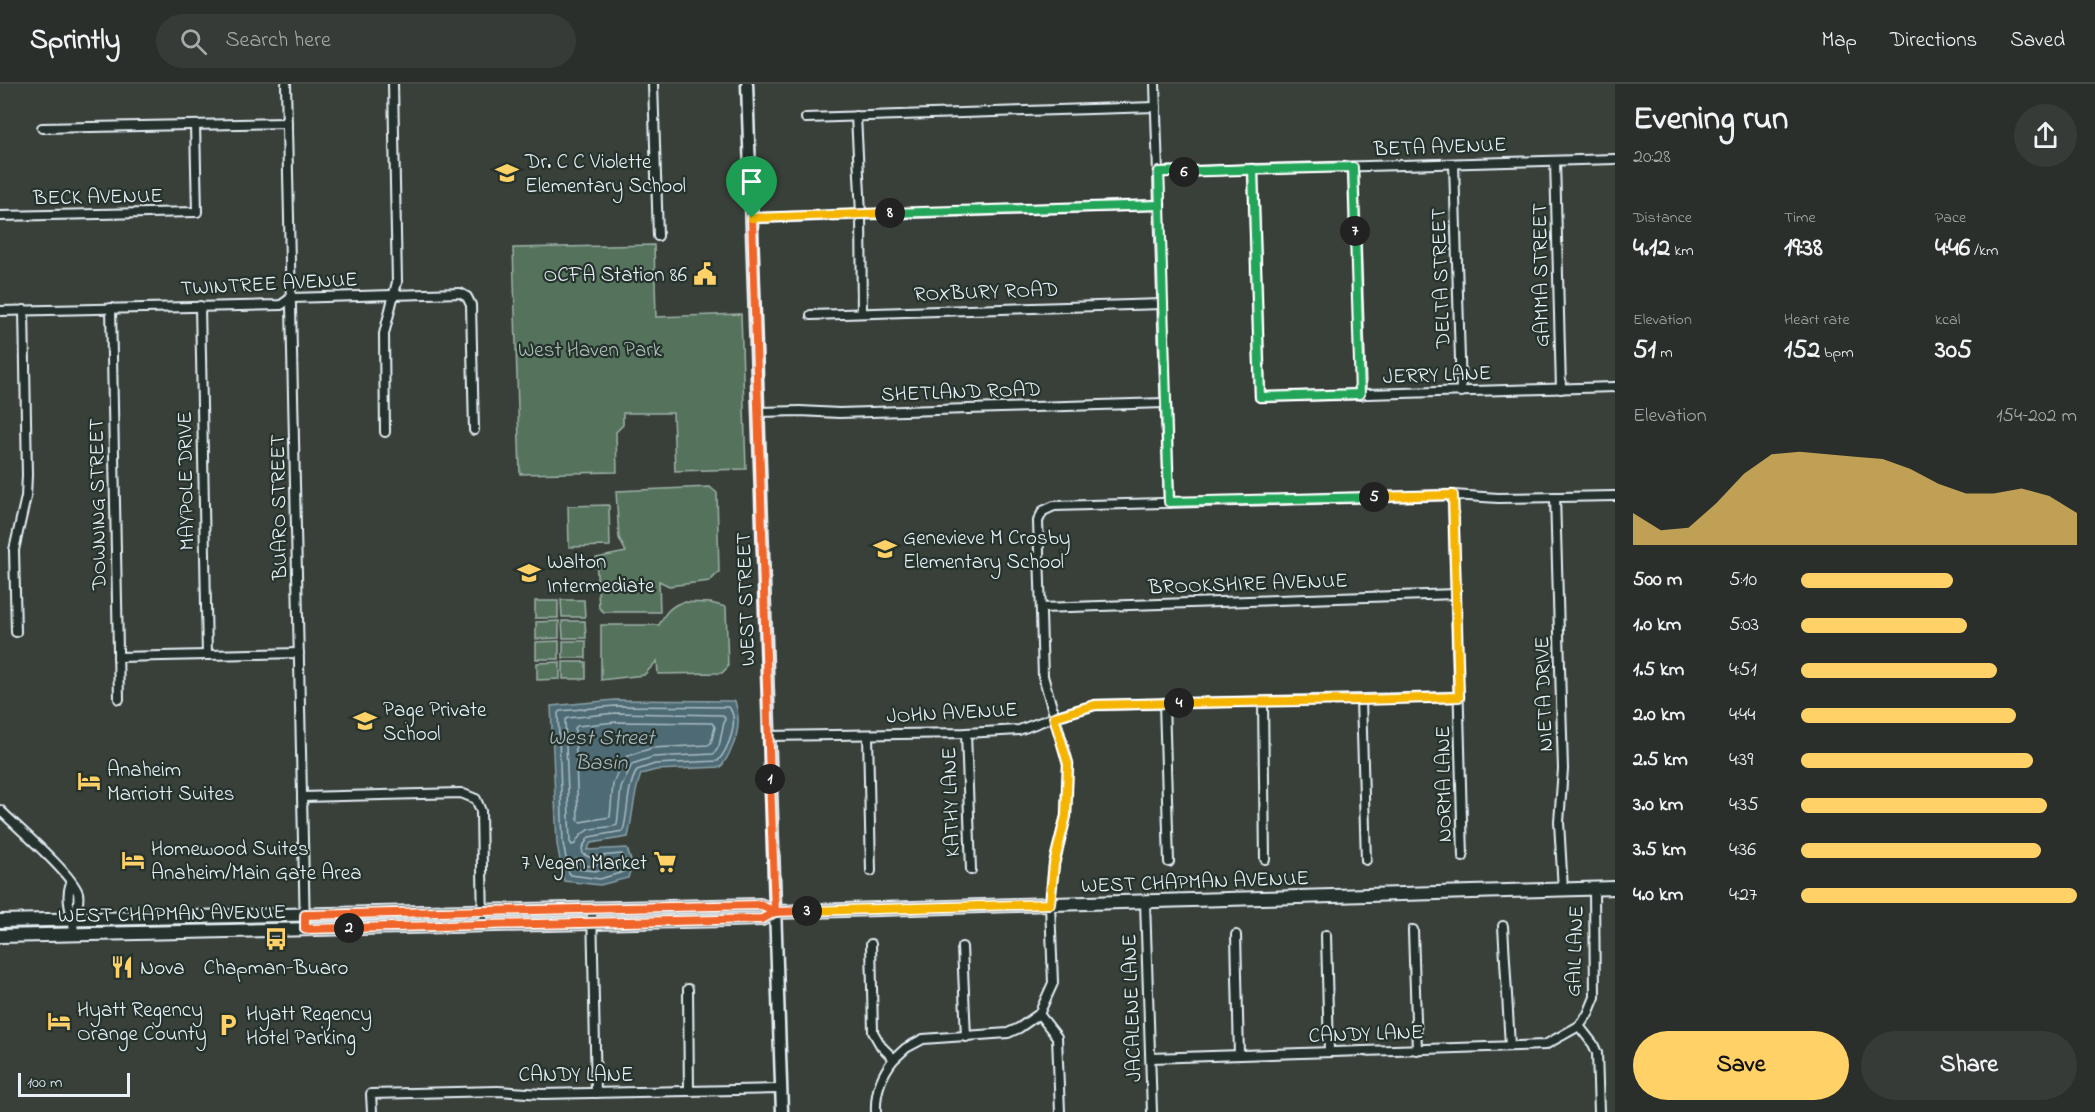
<!DOCTYPE html>
<html lang="en">
<head>
<meta charset="utf-8">
<style>
  :root { --surface:#2b2f2b; --page:#373b37; --text:#f1f3f6; --muted:#a6a9a9; --line:#474a47; --accent:#ffd166 }
  body { margin:0; font-family:"Indie Flower",sans-serif; background:var(--page); color:var(--text); height:100vh; display:flex; flex-direction:column; font-size:22px; white-space:nowrap }
  * { box-sizing:border-box; margin:0 }
  p { font-size:20px; color:var(--muted) }
  .icon { flex:none; width:33px; height:33px; fill:none; stroke:currentColor; stroke-width:2; stroke-linecap:round; stroke-linejoin:round }
  .map { position:relative; flex:1; overflow:hidden }
  .drawer { display:flex; flex-direction:column; background:var(--surface); width:480px }
  .drawer>* { flex:none }
  .scale { position:absolute; left:18px; bottom:15px; width:112px; box-sizing:border-box; padding-left:6px; border:3px solid #e8f1f8; border-top:0; font-size:16px; line-height:21px; white-space:nowrap; color:#e8f1f8; -webkit-text-stroke:4px #26332d; paint-order:stroke }
  .pin { position:absolute; display:grid; place-items:center; width:51px; height:51px; color:#fff; margin:-62px -26px; border-radius:50% 50% 50% 0; rotate:-45deg; box-shadow:0 0 6px #0007 }
  .pin .icon { rotate:45deg }
  .km { position:absolute; width:30px; height:30px; margin:-15px; border-radius:50%; background:#222; color:#fff; font-size:16px; line-height:30px; text-align:center }
  .round { display:grid; place-items:center; flex:none; width:63px; height:63px; border-radius:32px; background:var(--page) }
  .overview { display:flex; align-items:center; justify-content:space-between; height:102px; padding:0 18px }
  h1 { font-size:33px; font-weight:800; line-height:45px }
  .figures { display:grid; grid-template-columns:repeat(3,1fr); gap:9px; height:102px; padding:6px 18px }
  .figures div { display:grid; align-content:center }
  .figures b { font-size:26px; font-weight:800 }
  .figures small { font-size:16px; font-weight:400 }
  .figures p { font-size:16px }
  .chart { height:168px; padding:12px 18px }
  .chart p { display:flex; justify-content:space-between }
  .chart svg { width:100%; height:108px; margin-top:6px; fill:var(--accent); opacity:.7 }
  .action { display:flex; gap:12px; margin-top:auto; padding:12px 18px }
  .action a { flex:1; height:69px; border-radius:36px; background:var(--accent); color:#111; font-size:24px; font-weight:800; line-height:69px; text-align:center }
  .action a+a { background:var(--page); color:var(--text) }
  ul { padding:0 18px; list-style:none; font-size:20px }
  li { display:grid; grid-template-columns:96px 72px 1fr; align-items:center; height:45px }
  li i { height:15px; border-radius:8px; background:var(--accent) }
  header { display:flex; align-items:center; gap:36px; box-sizing:border-box; height:84px; padding:0 30px; background:var(--surface); border-bottom:2px solid var(--line) }
  header strong { font-size:28px }
  nav { display:flex; gap:33px; margin-inline-start:auto; font-size:21px }
  .search { width:420px; height:54px; background:var(--page); display:flex; align-items:center; gap:15px; box-sizing:border-box; padding:0 21px; border-radius:33px; color:var(--muted); font-size:22px }
  main { display:flex; flex:1; min-height:0 }
  .map>svg:first-child { display:block }
</style>
</head>
<body>
<header>
<strong>Sprintly</strong>
<div class="search"><svg class="icon" aria-label="search" viewBox="0 0 24 24"><circle cx="10" cy="10" r="6"/><path d="M15 15l6 6"/></svg>Search here</div>
<nav><a>Map</a><a>Directions</a><a>Saved</a></nav>
</header>
<main>
<div class="map">
<svg width="1615" height="1028" viewBox="0 0 1615 1028">
  <rect width="100%" height="100%" fill="#393f39"/>
  <filter id="ink" filterUnits="userSpaceOnUse"><feTurbulence type="fractalNoise" baseFrequency=".0167" numOctaves="2"/><feDisplacementMap in="SourceGraphic" scale="12" xChannelSelector="R" yChannelSelector="G"/><feConvolveMatrix kernelMatrix="1 2 1 2 8 2 1 2 1" color-interpolation-filters="sRGB"/></filter>
  <g filter="url(#ink)">
    <g fill="#54735c" stroke="#9eb2aa" stroke-width="1.5">
      <path d="M654,161L656,233L741,230L746,385L675,387L673,329H623V341L616,348L617,388L520,390L513,164Z"/>
      <path d="M710,403L717,409L719,488L710,497L669,502L659,497L660,528H604L599,524L596,474L626,468L619,454L616,407Z"/>
      <path d="M609,421L610,462L569,463L568,422Z"/>
      <path d="M561,516H584L585,533H562Z"/>
      <rect x="535" y="517" width="23" height="17"/>
      <path d="M683,518L711,519L726,523L728,583L722,589L658,590L657,577L644,591L601,596V541H659C665,529 670,522 683,518Z"/>
      <path d="M559,537V554L536,555V538Z"/>
      <path d="M562,537H585L586,554H563Z"/>
      <path d="M559,557V575H536V558Z"/>
      <rect x="563" y="557" width="23" height="17"/>
      <path d="M560,578V595L537,596V579Z"/>
      <rect x="563" y="578" width="23" height="17"/>
    </g>
    <path fill="#4d6b74" stroke="#8ba1a9" stroke-width="1.5" d="M615,616L735,617C743,642 735,663 721,683L656,686L641,690C633,711 633,732 628,753L591,759L587,766L627,764L632,780L628,794L600,801L564,797L557,760L551,622Z"/>
    <g fill="none" stroke-linecap="round" stroke-linejoin="round">
      <g stroke="#aabbc3" stroke-width="1.5">
        <path d="M615,622L729,623C740,637 728,665 718,677L655,680L637,686C626,705 629,726 623,747L589,753L582,764L583,770L589,773L622,770L626,779L623,788L600,795L571,791L569,789L563,759L558,629L560,627Z"/>
        <path d="M616,629L722,631L725,634L719,662L714,670L653,673L632,680L621,704L617,741C599,747 585,739 575,760L572,761L570,758L565,636L568,634Z"/>
        <path d="M616,638L712,639L715,643L711,659L708,661L652,664L628,672L621,679L613,700L610,733L580,738L578,736L575,644L577,642Z"/>
        <path d="M576,775L587,782L609,779L612,782C601,790 588,786 577,785L574,779Z"/>
      </g>
      <g stroke="#e8f1f8" stroke-width="12">
        <g id="street">
          <path d="M286,0L305,845"/>
          <path d="M653,0L658,152"/>
          <path d="M1155,0L1169,419"/>
          <path d="M856,32L861,130L862,229"/>
          <path d="M806,34L1156,23"/>
          <path d="M42,44L287,39"/>
          <path d="M1555,77L1561,305"/>
          <path d="M1454,80L1461,308"/>
          <path d="M1353,83L1361,311"/>
          <path d="M1253,85L1260,313L1615,303"/>
          <path d="M1159,88L1615,75"/>
          <path d="M0,132L197,128L195,41"/>
          <path d="M752,134L1160,121"/>
          <path d="M200,222L207,571"/>
          <path d="M111,224L119,615"/>
          <path d="M0,227L281,221L291,214L460,209L467,213L471,221L474,346"/>
          <path d="M811,231L1162,220"/>
          <path d="M759,328L800,327L839,329L1165,319"/>
          <path d="M385,348L384,250L397,198L393,0"/>
          <path d="M1453,411L1463,773"/>
          <path d="M1555,413L1563,685L1559,738L1563,806"/>
          <path d="M1041,524L1456,510"/>
          <path d="M16,548L14,466L26,413L27,391L24,226"/>
          <path d="M118,573L299,569"/>
          <path d="M1361,616L1366,776"/>
          <path d="M1263,618L1265,775"/>
          <path d="M1164,619L1169,778"/>
          <path d="M966,649L971,786"/>
          <path d="M868,651L871,787"/>
          <path d="M768,652L966,649L1019,646L1054,633L1095,621L1459,613"/>
          <path d="M302,713L461,709L476,715L481,727L483,841"/>
          <path d="M0,726C17,743 71,789 78,809C80,817 76,829 74,837"/>
          <path d="M71,799C64,817 74,832 74,850"/>
          <path d="M1594,806L1595,913L1588,930L1579,942L1593,960L1597,969L1599,1028"/>
          <path d="M1145,818L1152,1028"/>
          <path d="M592,825L596,1009"/>
          <path d="M1503,842L1510,962"/>
          <path d="M1413,846L1417,966"/>
          <path d="M1236,851L1239,971"/>
          <path d="M1326,851L1329,968"/>
          <path d="M871,860L873,948L881,962L894,975C881,991 875,1008 876,1028"/>
          <path d="M962,863L966,953"/>
          <path d="M688,905L689,1007"/>
          <path d="M1151,974L1545,961L1579,942"/>
          <path d="M894,975L906,964L923,955L1008,949L1019,944L1039,930"/>
          <path d="M372,1028L371,1010L498,1007L542,1010L781,1005"/>
          <path d="M1060,1028L1057,953L1039,930L1053,899L1050,820L1054,780L1066,732L1068,679L1043,592L1038,437L1043,427L1054,422L1453,411L1498,414L1615,412"/>
        </g>
      </g>
      <g stroke="#e8f1f8" stroke-width="15">
        <path id="secondary" d="M747,0L782,1028"/>
      </g>
      <g stroke="#e8f1f8" stroke-width="16">
        <g id="primary">
          <path d="M0,837L760,821L775,828"/>
          <path d="M0,852L727,836L762,835L775,828L1615,804"/>
        </g>
      </g>
      <use href="#street" stroke="#26332d" stroke-width="8"/>
      <use href="#secondary" stroke="#26332d" stroke-width="10"/>
      <use href="#primary" stroke="#26332d" stroke-width="12"/>
    </g>
  </g>
  <g fill="none" stroke-linecap="round" stroke-linejoin="round" filter="url(#ink)">
    <g stroke="#fff" stroke-width="12">
      <path id="split-1" d="M752,134L770,695"/>
    </g>
    <g stroke="#fff" stroke-width="12">
      <path id="split-2" d="M349,844L762,835L775,828L770,695"/>
    </g>
    <g stroke="#fff" stroke-width="12">
      <path id="split-3" d="M349,844L305,845V831L760,821L775,828L807,827"/>
    </g>
    <g stroke="#fff" stroke-width="12">
      <path id="split-4" d="M807,827L1050,820L1054,780L1066,732L1068,680L1054,633L1095,621L1179,619"/>
    </g>
    <g stroke="#fff" stroke-width="12">
      <path id="split-5" d="M1179,619L1361,616L1459,613L1453,411L1374,413"/>
    </g>
    <g stroke="#fff" stroke-width="12">
      <path id="split-6" d="M1184,88H1159L1169,418L1374,413"/>
    </g>
    <g stroke="#fff" stroke-width="12">
      <path id="split-7" d="M1184,88L1253,85L1260,313L1360,310L1355,147"/>
    </g>
    <g stroke="#fff" stroke-width="12">
      <path id="split-8" d="M890,129L1160,121L1159,88L1353,83L1355,147"/>
    </g>
    <g stroke="#fff" stroke-width="12">
      <path id="split-9" d="M752,134L890,129"/>
    </g>
    <use href="#split-1" stroke="#f0652b" stroke-width="8"/>
    <use href="#split-2" stroke="#f0652b" stroke-width="8"/>
    <use href="#split-3" stroke="#f0652b" stroke-width="8"/>
    <use href="#split-4" stroke="#f5b400" stroke-width="8"/>
    <use href="#split-5" stroke="#f5b400" stroke-width="8"/>
    <use href="#split-6" stroke="#22a559" stroke-width="8"/>
    <use href="#split-7" stroke="#22a559" stroke-width="8"/>
    <use href="#split-8" stroke="#22a559" stroke-width="8"/>
    <use href="#split-9" stroke="#f5b400" stroke-width="8"/>
  </g>
  <defs>
    <g id="school-bare" transform="scale(1.8)"><path d="M0-5L7-2L0 1L-7-2ZM-4 1L0 2.5L4 1V4Q0 6-4 4Z" fill="#ffd166" stroke="#26332d" stroke-width="2.5" paint-order="stroke"/></g>
    <g id="civic-bare" transform="scale(1.8)"><path d="M-.6-6.5H3V-4.5H.6V-3L4-1V1h2V6H-6V1h2V-1L-.6-3ZM-1.2 2.5V6h2.4V2.5Z" fill="#ffd166" stroke="#26332d" stroke-width="2.5" paint-order="stroke"/></g>
    <g id="hotel-bare" transform="scale(1.8)"><path d="M-6-4.5h1.5V1H6V5H4.5V3h-9V5H-6ZM-4 0a1.8 1.8 0 1 1 3.6 0ZM.5 0V-2.5h3Q6-2.5 6 0Z" fill="#ffd166" stroke="#26332d" stroke-width="2.5" paint-order="stroke"/></g>
    <g id="supermarket-bare" transform="scale(1.8)"><path d="M-6-5.5h2.5l.6 2H6L4.5 2H-2.5L-4.4-4H-6ZM-1.5 3.2a1.3 1.3 0 1 0 .1 0ZM3 3.2a1.3 1.3 0 1 0 .1 0Z" fill="#ffd166" stroke="#26332d" stroke-width="2.5" paint-order="stroke"/></g>
    <g id="bus-bare" transform="scale(1.8)"><path d="M-5-6H5V4H4V6H2V4H-2V6H-4V4H-5ZM-3.5-4V0h7V-4ZM-3.5 1.2v1.5H-2V1.2ZM2 1.2v1.5H3.5V1.2Z" fill="#ffd166" stroke="#26332d" stroke-width="2.5" paint-order="stroke"/></g>
    <g id="restaurant-bare" transform="scale(1.8)"><path d="M-5-6h1v4h1v-4h1v4h1v-4h1v5L-1.5 .5V6h-2V.5L-5-1ZM5-6V6H3V1.5H1.5Q1.5-4 5-6Z" fill="#ffd166" stroke="#26332d" stroke-width="2.5" paint-order="stroke"/></g>
    <g id="parking-bare" transform="scale(1.8)"><path d="M-3.5-5.5H1a3.5 3.5 0 0 1 0 7H-1V5.5H-3.5ZM-1-3.4V-.6H.8a1.4 1.4 0 0 0 0-2.8Z" fill="#ffd166" stroke="#26332d" stroke-width="2.5" paint-order="stroke"/></g>
  </defs>
  <g fill-rule="evenodd">
    <use href="#school-bare" x="507" y="89"/>
    <use href="#civic-bare" x="705" y="190"/>
    <use href="#school-bare" x="885" y="465"/>
    <use href="#school-bare" x="529" y="489"/>
    <use href="#school-bare" x="365" y="637"/>
    <use href="#hotel-bare" x="89" y="697"/>
    <use href="#hotel-bare" x="133" y="776"/>
    <use href="#supermarket-bare" x="665" y="778"/>
    <use href="#bus-bare" x="276" y="855"/>
    <use href="#restaurant-bare" x="122" y="883"/>
    <use href="#hotel-bare" x="59" y="937"/>
    <use href="#parking-bare" x="228" y="941"/>
  </g>
  <g text-anchor="middle" stroke-width="4.5" stroke-linejoin="round" paint-order="stroke">
    <g font-size="21" fill="#e8f1f8" stroke="#26332d">
      <text transform="translate(1440 62) rotate(-2)" y="7">BETA AVENUE</text>
      <text transform="translate(98 112) rotate(-1)" y="7">BECK AVENUE</text>
      <text transform="translate(1540 191) rotate(-91)" y="7">GAMMA STREET</text>
      <text transform="translate(1440 194) rotate(-92)" y="7">DELTA STREET</text>
      <text transform="translate(269 199) rotate(-3)" y="7">TWINTREE AVENUE</text>
      <text transform="translate(986 207) rotate(-2)" y="7">ROXBURY ROAD</text>
      <text transform="translate(1437 290) rotate(-2)" y="7">JERRY LANE</text>
      <text transform="translate(961 307) rotate(-2)" y="7">SHETLAND ROAD</text>
      <text transform="translate(185 397) rotate(-91)" y="7">MAYPOLE DRIVE</text>
      <text transform="translate(97 420) rotate(-91)" y="7">DOWNING STREET</text>
      <text transform="translate(278 423) rotate(-91)" y="7">BUARO STREET</text>
      <text transform="translate(1248 499) rotate(-2)" y="7">BROOKSHIRE AVENUE</text>
      <text transform="translate(745 515) rotate(-92)" y="7">WEST STREET</text>
      <text transform="translate(1543 610) rotate(-92)" y="7">NIETA DRIVE</text>
      <text transform="translate(952 628) rotate(-3)" y="7">JOHN AVENUE</text>
      <text transform="translate(1443 700) rotate(-91)" y="7">NORMA LANE</text>
      <text transform="translate(950 718) rotate(-92)" y="7">KATHY LANE</text>
      <text transform="translate(1195 797) rotate(-2)" y="7">WEST CHAPMAN AVENUE</text>
      <text transform="translate(172 829) rotate(-1)" y="7">WEST CHAPMAN AVENUE</text>
      <text transform="translate(1574 867) rotate(-88)" y="7">GAIL LANE</text>
      <text transform="translate(1131 924) rotate(-92)" y="7">JACALENE LANE</text>
      <text transform="translate(1366 949) rotate(-2)" y="7">CANDY LANE</text>
      <text x="576" y="997">CANDY LANE</text>
    </g>
    <g font-size="21" fill="#e8f1f8" stroke="#26332d" text-anchor="start">
      <text x="525" y="84">Dr. C C Violette<tspan x="525" dy="24">Elementary School</tspan></text>
      <text x="687" y="197" text-anchor="end">OCFA Station 86</text>
      <text x="903" y="460">Genevieve M Crosby<tspan x="903" dy="24">Elementary School</tspan></text>
      <text x="547" y="484">Walton<tspan x="547" dy="24">Intermediate</tspan></text>
      <text x="383" y="632">Page Private<tspan x="383" dy="24">School</tspan></text>
      <text x="107" y="692">Anaheim<tspan x="107" dy="24">Marriott Suites</tspan></text>
      <text x="151" y="771">Homewood Suites<tspan x="151" dy="24">Anaheim/Main Gate Area</tspan></text>
      <text x="647" y="785" text-anchor="end">7 Vegan Market</text>
      <text x="140" y="890">Nova</text>
      <text x="276" y="890" text-anchor="middle">Chapman-Buaro</text>
      <text x="77" y="932">Hyatt Regency<tspan x="77" dy="24">Orange County</tspan></text>
      <text x="246" y="936">Hyatt Regency<tspan x="246" dy="24">Hotel Parking</tspan></text>
    </g>
    <g font-size="21" fill="#adbfba" stroke="#26332d">
      <text x="590" y="272">West Haven Park</text>
    </g>
    <g font-size="22" font-style="italic" fill="#aabbc3" stroke="#26332d">
      <text x="601" y="660">West Street<tspan x="601" dy="25">Basin</tspan></text>
    </g>
  </g>
</svg>
<div class="scale">100 m</div>
<div class="pin" style="left:752px;top:134px;background:#1e9e55"><svg class="icon" aria-label="arrive" viewBox="0 0 24 24"><path d="M6 21V4h12l-3 4 3 4H6"/></svg></div>
<b class="km" style="left:770px;top:695px">1</b>
<b class="km" style="left:349px;top:844px">2</b>
<b class="km" style="left:807px;top:827px">3</b>
<b class="km" style="left:1179px;top:619px">4</b>
<b class="km" style="left:1374px;top:413px">5</b>
<b class="km" style="left:1184px;top:88px">6</b>
<b class="km" style="left:1355px;top:147px">7</b>
<b class="km" style="left:890px;top:129px">8</b>
</div>
<section class="drawer">
<div class="overview"><div><h1>Evening run</h1><p>20:28</p></div><a class="round"><svg class="icon" aria-label="share" viewBox="0 0 24 24"><path d="M12 15V3M7 8l5-5 5 5M5 13v7h14v-7"/></svg></a></div>
<div class="figures">
<div><p>Distance</p><b>4.12<small> km</small></b></div>
<div><p>Time</p><b>19:38</b></div>
<div><p>Pace</p><b>4:46<small> /km</small></b></div>
</div>
<div class="figures">
<div><p>Elevation</p><b>51<small> m</small></b></div>
<div><p>Heart rate</p><b>152<small> bpm</small></b></div>
<div><p>kcal</p><b>305</b></div>
</div>
<div class="chart"><p><span>Elevation</span>154–202 m</p>
<svg viewBox="0 0 160 44" preserveAspectRatio="none"><path d="M0 44V31L10 38L20 37L30 27L40 15L50 7L60 6L70 7L80 8L90 9L100 13L110 19L120 23L130 23L140 21L150 24L160 31V44z"/></svg>
</div>
<ul>
<li><b>500 m</b>5:10<i style="width:55%"></i></li>
<li><b>1.0 km</b>5:03<i style="width:60%"></i></li>
<li><b>1.5 km</b>4:51<i style="width:71%"></i></li>
<li><b>2.0 km</b>4:44<i style="width:78%"></i></li>
<li><b>2.5 km</b>4:39<i style="width:84%"></i></li>
<li><b>3.0 km</b>4:35<i style="width:89%"></i></li>
<li><b>3.5 km</b>4:36<i style="width:87%"></i></li>
<li><b>4.0 km</b>4:27<i style="width:100%"></i></li>
</ul>
<div class="action"><a>Save</a><a>Share</a></div>
</section>
</main>
</body>
</html>
